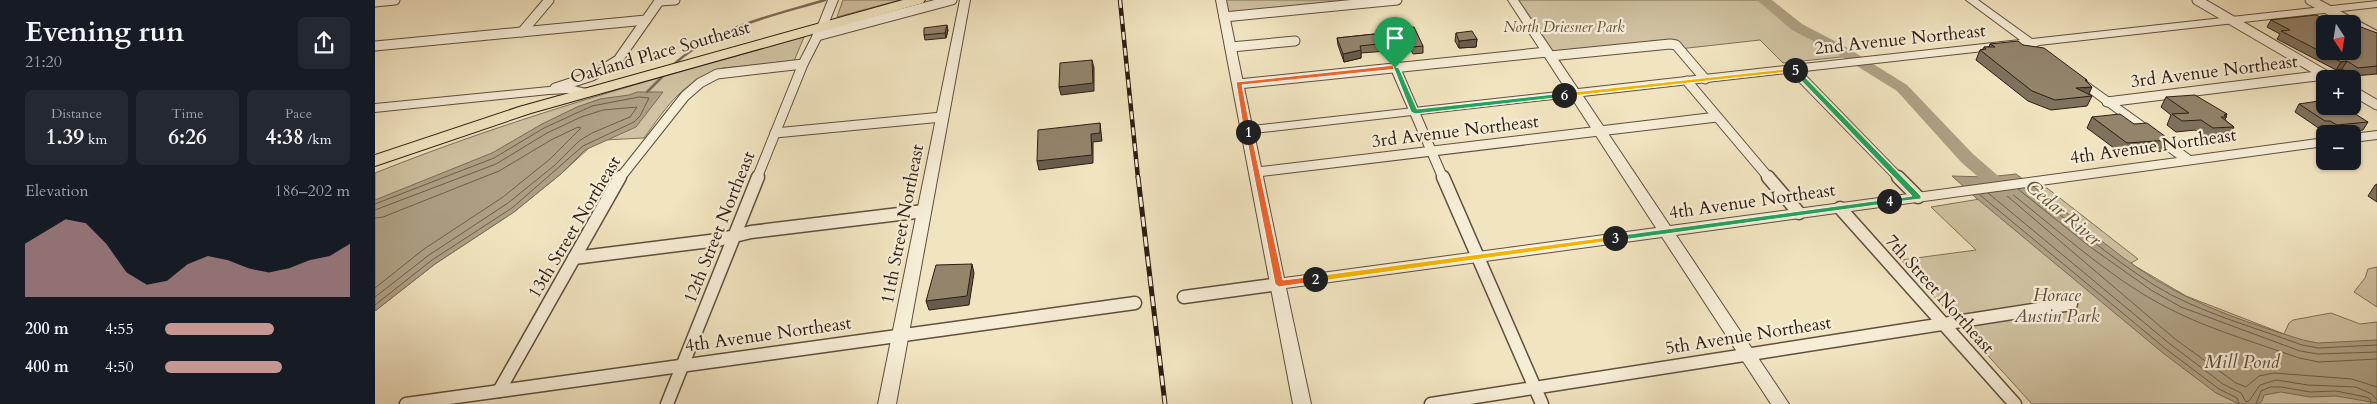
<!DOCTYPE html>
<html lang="en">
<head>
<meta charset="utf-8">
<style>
  :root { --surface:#171b24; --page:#242831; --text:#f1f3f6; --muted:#9ea1a6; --accent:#c59692 }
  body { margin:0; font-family:Cardo,serif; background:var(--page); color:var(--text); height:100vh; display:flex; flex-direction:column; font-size:19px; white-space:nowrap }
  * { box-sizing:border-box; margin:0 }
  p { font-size:16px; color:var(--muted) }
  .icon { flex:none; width:28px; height:28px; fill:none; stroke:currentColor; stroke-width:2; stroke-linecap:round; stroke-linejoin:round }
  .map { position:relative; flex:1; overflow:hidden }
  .side { display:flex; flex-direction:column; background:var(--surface); width:375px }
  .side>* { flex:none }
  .needle { width:32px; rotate:168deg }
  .tools { position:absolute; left:1941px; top:15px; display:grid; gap:10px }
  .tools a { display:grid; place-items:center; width:45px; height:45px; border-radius:8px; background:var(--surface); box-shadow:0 1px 4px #0004; font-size:25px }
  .pin { position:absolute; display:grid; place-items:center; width:42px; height:42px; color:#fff; margin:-51px -21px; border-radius:50% 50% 50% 0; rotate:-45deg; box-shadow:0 0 5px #0007 }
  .pin .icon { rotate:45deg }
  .km { position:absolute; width:25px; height:25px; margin:-12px; border-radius:50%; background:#222; color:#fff; font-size:14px; line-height:25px; text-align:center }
  .round { display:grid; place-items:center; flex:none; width:52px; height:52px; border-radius:8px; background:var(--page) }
  .overview { display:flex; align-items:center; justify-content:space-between; height:85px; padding:0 25px }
  h1 { font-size:28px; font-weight:700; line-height:38px }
  .stats { display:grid; grid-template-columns:repeat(3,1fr); gap:8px; height:85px; padding:5px 25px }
  .stats div { display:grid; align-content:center; border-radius:8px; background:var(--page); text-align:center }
  .stats b { font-size:21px; font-weight:700 }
  .stats small { font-size:14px; font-weight:400 }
  .stats p { font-size:14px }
  .chart { height:140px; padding:10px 25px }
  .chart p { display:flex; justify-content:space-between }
  .chart svg { width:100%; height:90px; margin-top:5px; fill:var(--accent); opacity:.7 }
  ul { padding:0 25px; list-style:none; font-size:16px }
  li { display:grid; grid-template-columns:80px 60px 1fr; align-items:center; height:38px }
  li i { height:12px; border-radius:6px; background:var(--accent) }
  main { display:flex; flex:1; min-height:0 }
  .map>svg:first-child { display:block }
</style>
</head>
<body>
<main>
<section class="side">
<div class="overview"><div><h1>Evening run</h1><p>21:20</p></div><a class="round"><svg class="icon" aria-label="share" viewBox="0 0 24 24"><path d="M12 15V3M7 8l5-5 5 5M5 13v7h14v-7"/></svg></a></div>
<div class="stats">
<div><p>Distance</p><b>1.39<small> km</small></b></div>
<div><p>Time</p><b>6:26</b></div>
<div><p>Pace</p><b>4:38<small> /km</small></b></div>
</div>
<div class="chart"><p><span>Elevation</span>186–202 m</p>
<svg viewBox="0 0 160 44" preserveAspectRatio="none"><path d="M0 44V18L10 12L20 6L30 8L40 18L50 32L60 38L70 36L80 28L90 24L100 26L110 30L120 32L130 30L140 26L150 24L160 18V44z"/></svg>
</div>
<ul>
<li><b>200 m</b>4:55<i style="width:59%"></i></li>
<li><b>400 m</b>4:50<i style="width:63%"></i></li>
</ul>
</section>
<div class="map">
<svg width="2002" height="404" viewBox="0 0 2002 404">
  <rect width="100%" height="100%" fill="#f1e4c0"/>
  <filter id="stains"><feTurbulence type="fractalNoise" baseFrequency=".004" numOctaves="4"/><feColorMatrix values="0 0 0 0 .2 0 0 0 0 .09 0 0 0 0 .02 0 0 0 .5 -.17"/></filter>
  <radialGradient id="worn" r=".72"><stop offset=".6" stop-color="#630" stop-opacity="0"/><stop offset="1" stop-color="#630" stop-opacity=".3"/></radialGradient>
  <g fill="#d0c2a2" stroke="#7e705a">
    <path d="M468,0H525L462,17Z"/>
    <path d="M846,0H1022L849,17Z"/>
    <path d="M1138,0H1389L1422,27L1476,56L1408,63L1385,40L1304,49L1301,45L1175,56Z"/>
    <path d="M429,37L419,61L348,68C306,83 294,104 269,138L229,140L216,146L187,173L139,212L60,264L0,311V173C140,117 284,77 429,37Z"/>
    <path d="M1672,188L1763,259L1756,263L1760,266L1811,296L1909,334L1914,323L1918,320L1956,313L1985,324L2002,322V404H1657L1526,260L1601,250L1556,207Z"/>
    <path d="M2002,267V307L1979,292L1990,278L1993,269Z"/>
  </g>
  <g fill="#aea084" stroke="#7a6c56">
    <path d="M262,92H288L261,127L210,150L187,173L139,212L60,264L0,311V200L117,153L167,124L202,107L225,99L254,95Z"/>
    <path d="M1641,174C1689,207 1731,249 1781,280C1825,307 1879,325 1928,340L1943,343L2002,340V403L1961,396L1935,397L1906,392L1889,395L1887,401L1883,404H1864L1841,393L1788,353L1600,197L1577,176L1613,177Z"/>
  </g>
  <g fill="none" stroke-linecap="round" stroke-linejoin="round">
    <g stroke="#6e5e4a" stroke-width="1">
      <path d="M1652,188C1693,221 1734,257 1779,285C1822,312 1879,327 1927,345L1943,348L2002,345"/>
      <path d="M1643,189L1714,246L1776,290L1806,307L1925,351L1943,354L2002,352"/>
      <path d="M1613,193L1795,344L1848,384L1866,393L1871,402L1874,401L1885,385L1901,380L1933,385L1981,387L1997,394L2002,400"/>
      <path d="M1605,195L1791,349L1844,389L1862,398L1864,404"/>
      <path d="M0,204L119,158L169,128L217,106L264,97L274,98L265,116L259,122L208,146L137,208L57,260L0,305"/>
      <path d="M0,210L121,164L172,133L206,117L228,110L262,107L255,117L217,133L204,141L180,165L133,203L54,255L0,297"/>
      <path d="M0,218L8,217L124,171L176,140L203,127L206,128L175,159L128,197L49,249L0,288"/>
      <path d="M2002,359L1944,362L1924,358C1885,344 1840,331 1803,313C1743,285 1689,235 1637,194L1631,195L1800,339L1861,383L1871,387L1884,376L1899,373L1977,379L2002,387"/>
      <path d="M1881,404L1886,391L1895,387H1906L1935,392L1961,391L1991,397L1995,399L1996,404"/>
    </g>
    <g stroke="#7a6c56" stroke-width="2.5">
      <path d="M297,66C339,27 397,16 450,0"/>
      <path d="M272,92L291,73"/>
    </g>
    <path fill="#aea084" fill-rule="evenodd" d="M1382,0H1397L1427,24L1471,47L1532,85L1598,154L1637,188L1640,192L1637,196H1625L1586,162L1522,91L1461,53L1417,30Z"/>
    <g stroke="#5e4f3d" stroke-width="11">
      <g id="minor-far1">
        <path d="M1822,0L1952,76"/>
        <path d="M1935,0L2002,36"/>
        <path d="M284,1L300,0"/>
        <path d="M0,2L20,0"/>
        <path d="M849,17L1022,0"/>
        <path d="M147,32L174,0"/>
        <path d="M442,36L577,0"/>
        <path d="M0,46L271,20"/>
        <path d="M856,47L920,41"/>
        <path d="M1175,56L1295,44L1301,45L1330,79"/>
        <path d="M1020,67L1068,178"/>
        <path d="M1418,69L1524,178"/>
        <path d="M1312,81L1394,178"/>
        <path d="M863,84L1172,52"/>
        <path d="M180,88L217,76L243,60L285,0"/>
        <path d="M1978,91L2002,105"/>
        <path d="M1732,102L1950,75"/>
        <path d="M400,133L567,117"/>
        <path d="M882,172L1342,117"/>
        <path d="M245,178L310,96L325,83L342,74L428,64"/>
        <path d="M382,178L428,64L448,25"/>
      </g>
    </g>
    <g stroke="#5e4f3d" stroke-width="15">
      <g id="minor">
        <path d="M1068,177L1167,404"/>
        <path d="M1393,177L1424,213"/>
        <path d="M1523,177L1543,197"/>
        <path d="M1465,208L1640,404"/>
        <path d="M199,258L343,240L376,232L549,211"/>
        <path d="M809,297L904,284"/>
        <path d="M124,391L245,177"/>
        <path d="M31,404L760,303"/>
        <path d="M292,404L383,177"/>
        <path d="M1056,404L1696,304"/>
      </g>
    </g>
    <g stroke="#5e4f3d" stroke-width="2">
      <g id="tertiary">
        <path d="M453,0H463L453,25L448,28L443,25Z"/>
        <path d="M585,0H595L521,404H503Z"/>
        <path d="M841,0H851L877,126L1192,91L1133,0H1143L1203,89L1645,40L1591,0H1603L1657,39L2002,1V7L1664,45L1658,48L1653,46L1208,96L1295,226L1802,158L1697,80L1695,78L1701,74L1816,156L1950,138V146L1301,235L1414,404H1396L1287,237L911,288L936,404H918ZM1196,97L1281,228L909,278L879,133Z"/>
        <path d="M194,85L216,90L218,93L212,97L194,93L174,94L0,112V104Z"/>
        <path d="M2002,131V139L1978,142V134Z"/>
      </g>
    </g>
    <g stroke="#2d1d11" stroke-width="2">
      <path id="primary" d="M528,0H550L548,3L156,113L0,166V155L144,107Z"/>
    </g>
    <use href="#minor-far1" stroke="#f6edd6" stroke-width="9"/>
    <use href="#minor" stroke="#f6edd6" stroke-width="12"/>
    <use href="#tertiary" fill="#f6edd6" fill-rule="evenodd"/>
    <use href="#primary" fill="#f1e4c0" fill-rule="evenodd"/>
    <g stroke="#2d1d11" stroke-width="4.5">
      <path id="rail-far1" d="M745,0L763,178"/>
    </g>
    <g stroke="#2d1d11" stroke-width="5">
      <path id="rail" d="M763,177L790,404"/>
    </g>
    <use href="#rail-far1" stroke="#f6edd6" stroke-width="2.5" stroke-dasharray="8" stroke-linecap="butt"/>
    <use href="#rail" stroke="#f6edd6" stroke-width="3" stroke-dasharray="10" stroke-linecap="butt"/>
  </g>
  <g fill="#7e725d" stroke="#2d1d11">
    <path d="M1896,20H1952L2002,33V74L1978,76L1967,69L1961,70L1902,39L1905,34L1892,27Z"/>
    <path d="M1028,28L1048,46V53L1038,54L1034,46L1012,49V51L986,53V58L969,62L963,45L962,38L1028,31Z"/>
    <path d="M573,30L571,38L550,40L549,35Z"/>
    <path d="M1081,33L1102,39L1101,47L1084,48L1080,41Z"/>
    <path d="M1615,44L1648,45L1712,80L1711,82L1713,94L1717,96L1712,106L1676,110L1653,101L1601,60L1605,50L1608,49L1609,47H1614Z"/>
    <path d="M1791,97L1852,114L1850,120L1859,127L1853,137L1832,139L1820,130L1801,132L1792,125L1796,115L1786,107Z"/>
    <path d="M1924,104L1993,122L1988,130L1957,134L1950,129H1945L1920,112Z"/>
    <path d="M1717,117L1759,124L1795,140L1790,151L1747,154L1712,128Z"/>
    <path d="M2002,184V202L1993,196L2000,185Z"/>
  </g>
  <g fill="#675c4c" stroke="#2d1d11">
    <path d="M572,25L573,30L571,38L570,33Z"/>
    <path d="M1102,39L1101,47L1084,48V41Z"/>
    <path d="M986,50V58L969,62L968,54Z"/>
    <path d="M717,60L719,68V91L686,95L684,87Z"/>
    <path d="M1972,61L1967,69L1961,70L1966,62Z"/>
    <path d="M1710,80H1712L1709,88L1717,87L1713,96L1701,88Z"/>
    <path d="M725,123L727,141L718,142V163L664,170L662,161Z"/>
    <path d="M597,264L599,273L594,305L554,310L551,301Z"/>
  </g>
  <g fill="#93846c" stroke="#2d1d11" fill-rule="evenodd">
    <path d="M1941,15L1952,20L1965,19L2002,33V66L1983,68L1972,61L1966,62L1906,31L1915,30L1896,20ZM1950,24H1978V51H1950Z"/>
    <path d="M572,25L570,33L549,35V28Z"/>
    <path d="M1039,27L1048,46L1038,47L1034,39L1011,41L1012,43L985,46L986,50L968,54L962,38L1029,31L1028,28Z"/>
    <path d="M1097,31L1102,39L1084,41L1081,33Z"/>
    <path d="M1643,41L1648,45L1669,48L1712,80H1710L1717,87L1701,88L1717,96L1680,100L1657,91L1605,50L1611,49L1609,47H1620L1615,44Z"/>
    <path d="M717,60L718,83L684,87L685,63Z"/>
    <path d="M1820,95L1852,114L1849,115L1852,117H1846L1859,127L1838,128L1826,120L1807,121L1797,114L1814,113L1791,97Z"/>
    <path d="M1950,100V106H1968L1993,122L1962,125L1955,121H1950L1924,104Z"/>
    <path d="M1745,114L1759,124L1772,123L1795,140L1752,143L1717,117Z"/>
    <path d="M725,123V133L716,134L717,155L662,161L663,130Z"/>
    <path d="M597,264L592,296L551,301L561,265Z"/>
  </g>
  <path fill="#f0652b" stroke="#fff" d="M1020,65L1023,69L867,85L876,132L873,134L869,132L861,82Z"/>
  <path fill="#f0652b" stroke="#fff" d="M870,130L876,132L908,280L940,276L944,277V281L904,287L900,284Z"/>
  <path fill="#f5b400" stroke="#fff" d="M1240,236L1244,238L1243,240L940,282L936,279L940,276Z"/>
  <path fill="#22a559" stroke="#fff" d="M1514,199L1518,201L1517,203L1240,241L1235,238L1240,236Z"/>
  <path fill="#22a559" stroke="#fff" d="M1417,69H1422L1546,196V199L1511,203V200L1537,196L1417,71Z"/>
  <path fill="#f5b400" stroke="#fff" d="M1420,68L1422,71L1189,97L1185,95L1189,93Z"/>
  <path fill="#22a559" stroke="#fff" d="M1018,66L1024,68L1042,109L1189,93L1192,95L1189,97L1040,114L1036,112Z"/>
  <g text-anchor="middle" stroke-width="4.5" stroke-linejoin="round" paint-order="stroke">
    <g font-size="15" font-style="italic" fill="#5e4f3c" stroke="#f6edd6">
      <text x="1189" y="32">North Driesner Park</text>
    </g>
    <g font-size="18" fill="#2d1d11" stroke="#f6edd6">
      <text transform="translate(1525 39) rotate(-6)" y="6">2nd Avenue Northeast</text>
      <text transform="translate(285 52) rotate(-16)" y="6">Oakland Place Southeast</text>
      <text transform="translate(1839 71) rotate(-7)" y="6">3rd Avenue Northeast</text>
      <text transform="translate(1080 131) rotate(-7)" y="6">3rd Avenue Northeast</text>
      <text transform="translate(1778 146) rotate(-8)" y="6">4th Avenue Northeast</text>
      <text transform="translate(1377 201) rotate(-8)" y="6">4th Avenue Northeast</text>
      <text transform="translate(527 224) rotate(-79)" y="6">11th Street Northeast</text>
      <text transform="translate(199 227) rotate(-59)" y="6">13th Street Northeast</text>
      <text transform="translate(344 227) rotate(-68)" y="6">12th Street Northeast</text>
      <text transform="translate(1565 294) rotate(48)" y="6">7th Street Northeast</text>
      <text transform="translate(393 334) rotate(-8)" y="6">4th Avenue Northeast</text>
      <text transform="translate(1373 335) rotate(-9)" y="6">5th Avenue Northeast</text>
    </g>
    <g font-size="18" font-style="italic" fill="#5e4f3c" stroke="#f6edd6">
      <text x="1682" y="301">Horace<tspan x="1682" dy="21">Austin Park</tspan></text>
    </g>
    <g font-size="19" font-style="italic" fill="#61513f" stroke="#f6edd6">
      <text transform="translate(1689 212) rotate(40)" y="7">Cedar River</text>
      <text x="1867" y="368">Mill Pond</text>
    </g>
  </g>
  <rect width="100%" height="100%" filter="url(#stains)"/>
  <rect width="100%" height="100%" fill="url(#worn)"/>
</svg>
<div class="tools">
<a><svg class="needle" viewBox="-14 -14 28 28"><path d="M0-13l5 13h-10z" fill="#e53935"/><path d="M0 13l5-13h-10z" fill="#9ea1a6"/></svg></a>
<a>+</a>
<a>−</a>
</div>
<div class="pin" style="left:1020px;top:68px;background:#1e9e55"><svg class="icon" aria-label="arrive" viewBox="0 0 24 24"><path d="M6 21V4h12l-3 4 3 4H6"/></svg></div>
<b class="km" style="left:873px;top:132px">1</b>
<b class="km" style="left:940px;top:279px">2</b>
<b class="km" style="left:1240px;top:238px">3</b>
<b class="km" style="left:1514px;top:201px">4</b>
<b class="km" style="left:1420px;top:70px">5</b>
<b class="km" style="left:1189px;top:95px">6</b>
</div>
</main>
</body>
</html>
